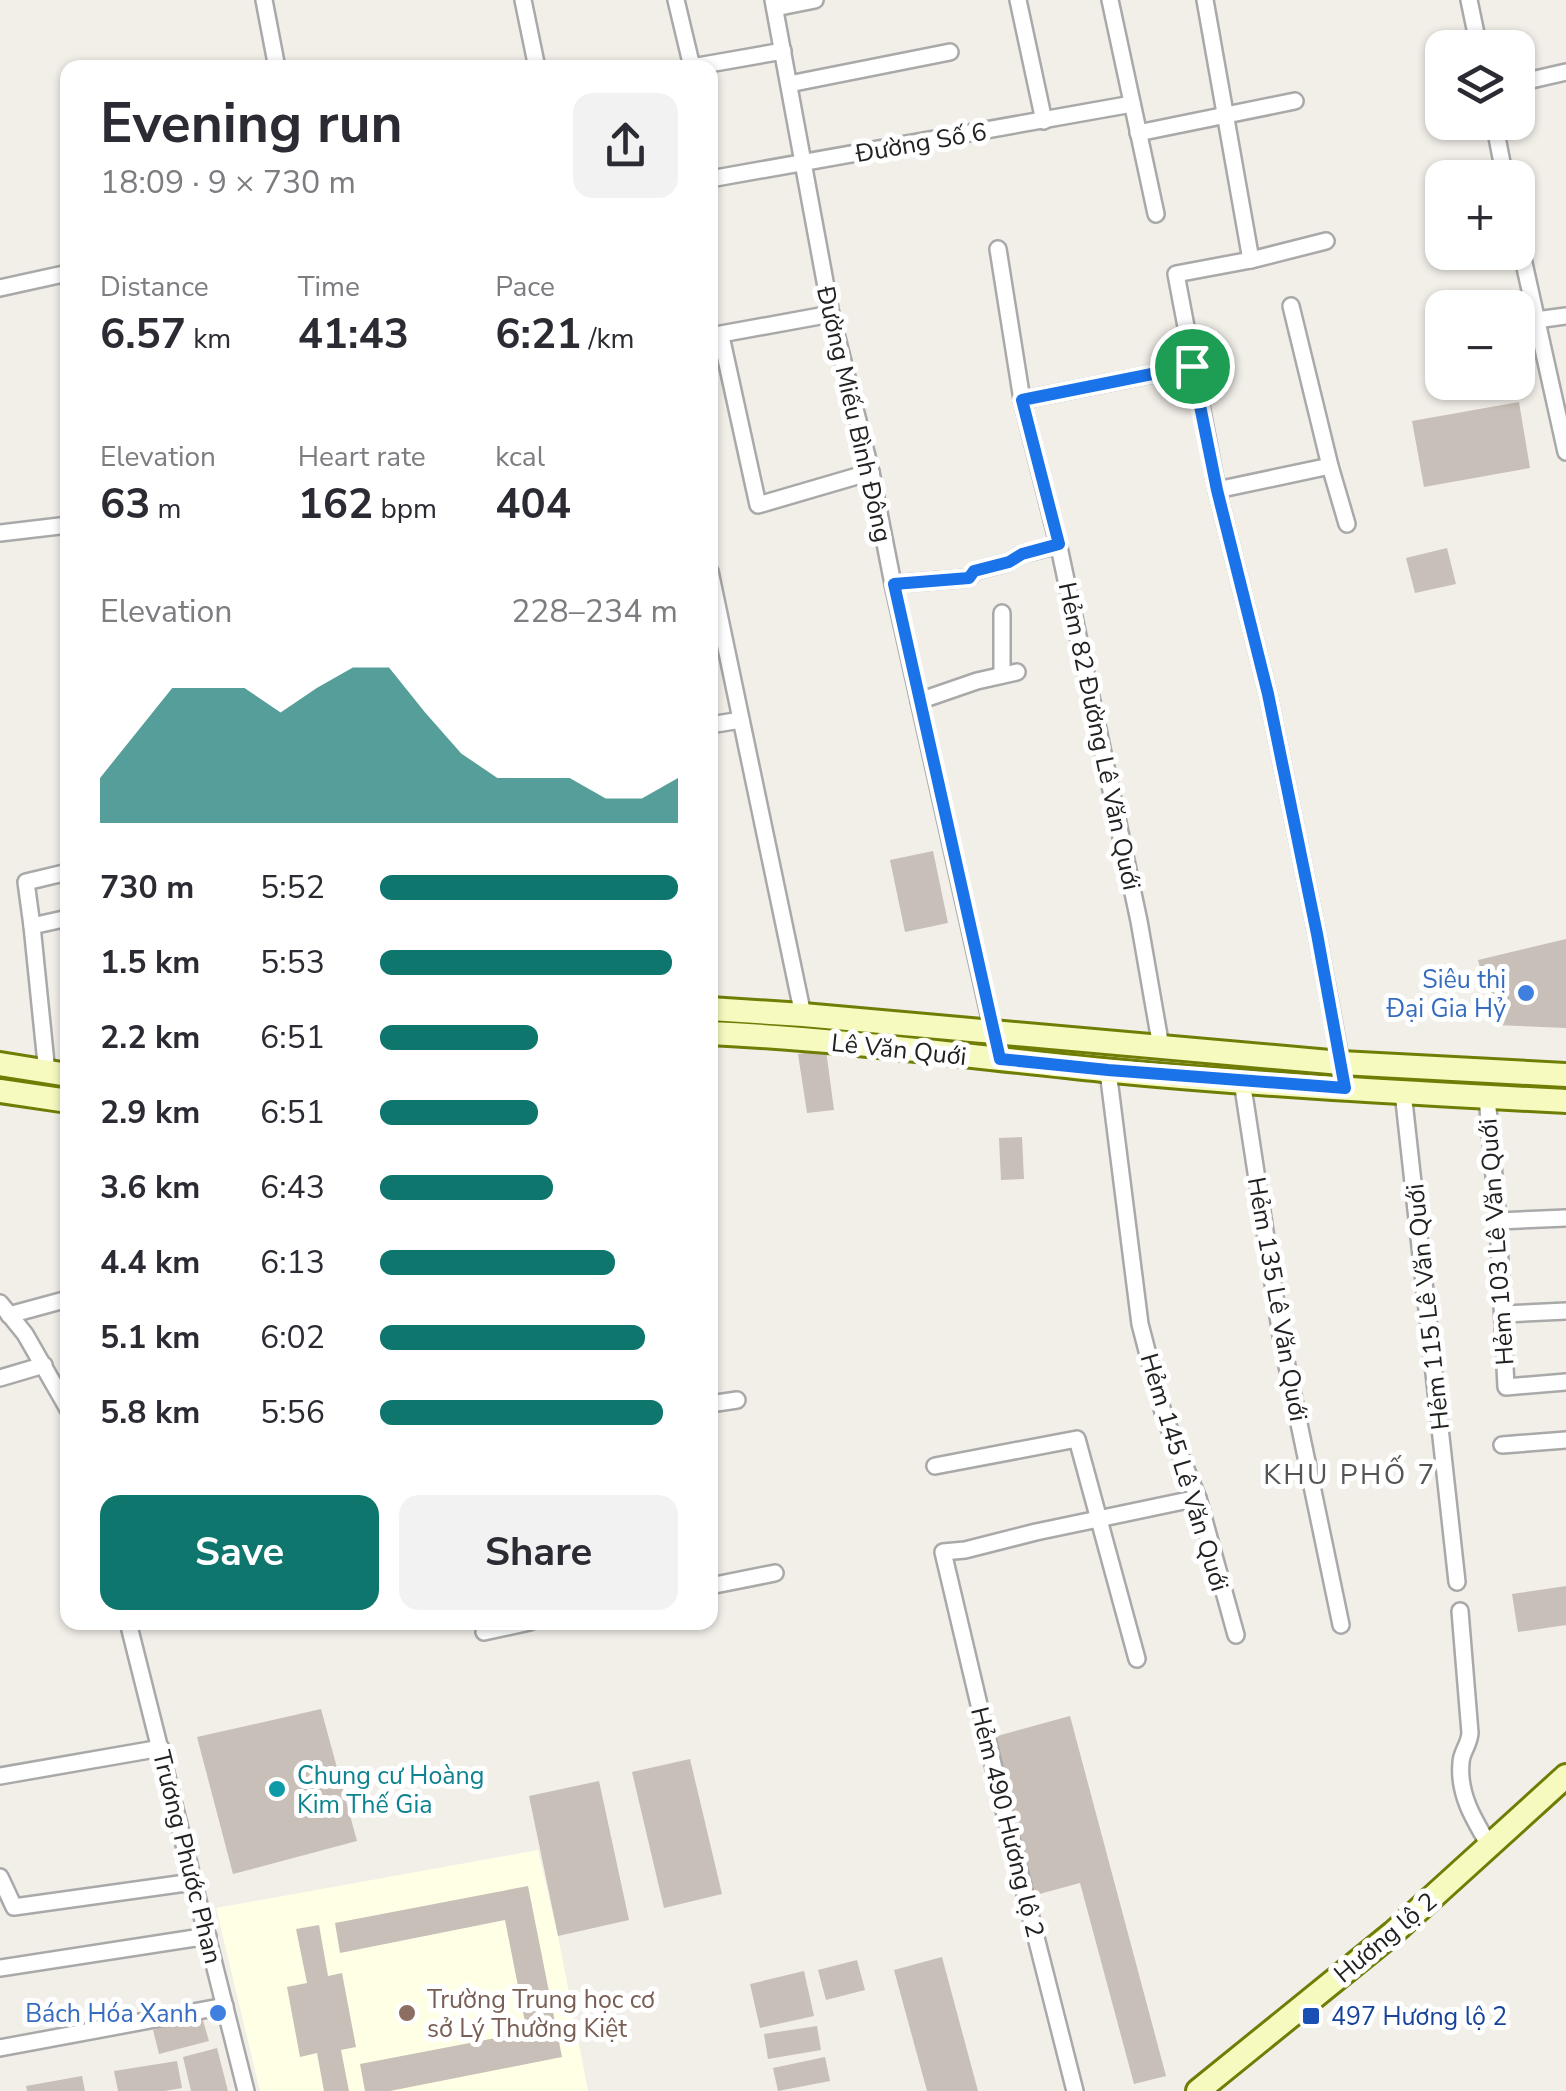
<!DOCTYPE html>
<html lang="en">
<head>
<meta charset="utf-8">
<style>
  :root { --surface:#fff; --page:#f2f2f3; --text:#2b2b33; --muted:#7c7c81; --accent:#0f766e }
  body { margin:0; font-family:"Nunito Sans",sans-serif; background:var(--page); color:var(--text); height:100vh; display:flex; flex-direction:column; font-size:38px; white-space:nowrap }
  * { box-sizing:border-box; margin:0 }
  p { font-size:32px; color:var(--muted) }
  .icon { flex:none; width:55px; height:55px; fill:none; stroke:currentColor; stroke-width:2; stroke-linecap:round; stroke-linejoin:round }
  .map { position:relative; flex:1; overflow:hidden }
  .details { position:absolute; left:60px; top:60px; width:658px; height:1570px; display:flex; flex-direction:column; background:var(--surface); border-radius:20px; box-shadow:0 2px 8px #0004 }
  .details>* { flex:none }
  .fabs { position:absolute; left:1425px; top:30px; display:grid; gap:20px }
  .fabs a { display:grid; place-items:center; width:110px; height:110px; border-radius:20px; background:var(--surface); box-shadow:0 2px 8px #0004; font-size:50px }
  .pin { position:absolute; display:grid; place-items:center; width:85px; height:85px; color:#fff; margin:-42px; border:5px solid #fff; border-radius:50%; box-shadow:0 2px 10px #0007 }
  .round { display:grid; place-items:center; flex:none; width:105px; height:105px; border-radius:20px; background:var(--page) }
  .summary { display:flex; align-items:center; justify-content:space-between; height:170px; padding:0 40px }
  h1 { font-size:55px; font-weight:700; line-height:75px }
  .metrics { display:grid; grid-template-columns:repeat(3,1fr); gap:15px; height:170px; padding:10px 40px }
  .metrics div { display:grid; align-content:center }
  .metrics b { font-size:42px; font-weight:700 }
  .metrics small { font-size:28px; font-weight:400 }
  .metrics p { font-size:28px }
  .chart { height:280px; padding:20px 40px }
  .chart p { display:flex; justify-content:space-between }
  .chart svg { width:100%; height:180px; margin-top:10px; fill:var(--accent); opacity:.7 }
  .primary-button { display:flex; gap:20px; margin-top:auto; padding:20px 40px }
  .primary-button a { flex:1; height:115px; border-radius:20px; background:var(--accent); color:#fff; font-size:40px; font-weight:700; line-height:115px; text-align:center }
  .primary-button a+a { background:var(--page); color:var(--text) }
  ul { padding:0 40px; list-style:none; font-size:32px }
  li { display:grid; grid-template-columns:160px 120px 1fr; align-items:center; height:75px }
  li i { height:25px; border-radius:12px; background:var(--accent) }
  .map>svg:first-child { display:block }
</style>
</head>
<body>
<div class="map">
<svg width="1566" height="2091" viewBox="0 0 1566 2091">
  <rect width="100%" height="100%" fill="#f2efe9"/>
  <path fill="#ffffe5" d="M538,1850L558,1936L588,2091H260L216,1908Z"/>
  <g fill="#c7bfb8">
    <path d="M1519,402L1530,468L1424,487L1412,421Z"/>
    <path d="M1447,548L1456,584L1415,593L1406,558Z"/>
    <path d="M933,851L948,923L905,932L890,860Z"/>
    <path d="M1566,939V1028L1495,1025L1478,960Z"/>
    <path d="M826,1050L834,1110L807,1113L798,1054Z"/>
    <path d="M1022,1137L1024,1179L1001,1180L999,1138Z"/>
    <path d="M1566,1586V1625L1518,1632L1512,1594Z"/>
    <path d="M321,1709L357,1841L233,1874L197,1737Z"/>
    <path d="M1070,1716L1166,2076L1134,2084L1080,1883L1032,1896L990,1738Z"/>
    <path d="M690,1759L722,1894L664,1908L632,1772Z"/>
    <path d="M599,1781L629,1920L558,1936L529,1796Z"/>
    <path d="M528,1886L562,2057L390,2091H365L360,2064L527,2032L505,1920L340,1953L335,1923Z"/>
    <path d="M319,1925L328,1976L342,1973L356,2047L341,2050L349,2091H324L317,2053L300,2057L287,1987L307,1983L296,1929Z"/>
    <path d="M942,1957L978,2091H927L894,1970Z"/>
    <path d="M857,1960L865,1990L826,2000L818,1970Z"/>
    <path d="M804,1971L814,2016L760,2028L750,1984Z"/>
    <path d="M202,2017L209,2041L159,2054L153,2030Z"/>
    <path d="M817,2026L821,2050L768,2059L764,2034Z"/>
    <path d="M217,2048L228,2091H191L183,2057Z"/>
    <path d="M825,2057L830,2081L778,2091L773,2068Z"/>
    <path d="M177,2061L182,2088L165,2091H118L114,2071Z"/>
    <path d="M82,2076L85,2091H27L26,2086Z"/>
  </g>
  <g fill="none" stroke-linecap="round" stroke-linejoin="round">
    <g stroke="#a9a9a9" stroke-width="20">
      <g id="street">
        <path d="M264,0L277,68"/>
        <path d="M523,0L537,68"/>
        <path d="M676,0L692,67L783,51"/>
        <path d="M773,0L831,314L871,472L893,584L999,1059"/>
        <path d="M1018,0L1044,121"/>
        <path d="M1110,0L1156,214"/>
        <path d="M1205,0L1251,260"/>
        <path d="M1469,0L1479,48"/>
        <path d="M775,8L815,0"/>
        <path d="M1518,83L1566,72"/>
        <path d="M789,84L950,52"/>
        <path d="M1494,122L1505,178"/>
        <path d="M1138,133L1295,101"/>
        <path d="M710,179L1132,104"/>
        <path d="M1518,236L1566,452"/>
        <path d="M1326,241L1251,260L1176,274L1217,490L1268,694L1317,934L1342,1069"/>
        <path d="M998,249L1022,400L1059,547L1139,921L1161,1047"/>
        <path d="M0,288L68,273"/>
        <path d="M1291,306L1330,466"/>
        <path d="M1536,320L1566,316"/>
        <path d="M710,336L831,314"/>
        <path d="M721,336L758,505L871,472"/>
        <path d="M1022,400L1193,366"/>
        <path d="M1217,490L1330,466L1347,524"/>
        <path d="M0,533L68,525"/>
        <path d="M710,571L803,1015"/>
        <path d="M893,584L969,578L975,571L1009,562L1022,554L1059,545"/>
        <path d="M1002,675V613"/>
        <path d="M919,701L977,681L1017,672"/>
        <path d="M710,725L741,720"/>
        <path d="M32,926L26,882L68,872"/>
        <path d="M1108,1071L1140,1324L1164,1416L1198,1498L1236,1635"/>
        <path d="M47,1073L32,926L68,918"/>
        <path d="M1242,1081L1282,1342L1341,1625"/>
        <path d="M1403,1092L1457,1582"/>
        <path d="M1487,1097L1498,1221L1506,1387L1566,1382"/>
        <path d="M1498,1221L1566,1218"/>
        <path d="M0,1303L25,1334L68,1409"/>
        <path d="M1503,1314L1566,1311"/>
        <path d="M9,1315L68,1299"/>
        <path d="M0,1378L44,1365"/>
        <path d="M710,1404L737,1400"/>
        <path d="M1502,1445L1566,1440"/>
        <path d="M935,1466L1077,1439L1137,1659"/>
        <path d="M710,1586L775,1573"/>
        <path d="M1460,1611L1470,1733C1469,1746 1461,1752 1461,1763C1458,1794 1474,1820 1489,1845"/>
        <path d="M128,1622L246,2091"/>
        <path d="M484,1632L530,1622"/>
        <path d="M0,1776L161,1748"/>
        <path d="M0,1877L14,1907L193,1882"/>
        <path d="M0,1968L208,1936"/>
        <path d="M0,2048L225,2006"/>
        <path d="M1075,2091L1006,1819L943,1552L965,1550L1036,1532L1198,1498"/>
      </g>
    </g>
    <g stroke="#707d05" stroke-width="28">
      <g id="secondary">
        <path d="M710,1009L803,1015L1341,1063L1566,1075"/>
        <path d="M710,1033C841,1039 973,1057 1103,1070C1257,1085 1412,1093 1566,1101"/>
        <path d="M0,1064L68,1075"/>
        <path d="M0,1091L68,1101"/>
        <path d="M1198,2091L1393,1933L1566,1776"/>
      </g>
    </g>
    <use href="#street" stroke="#fff" stroke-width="15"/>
    <use href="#secondary" stroke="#f7fabf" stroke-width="22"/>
  </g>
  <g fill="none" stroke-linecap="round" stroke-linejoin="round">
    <g stroke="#fff" stroke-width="20">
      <path id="route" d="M1192,366L1217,490L1268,694L1317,934L1345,1088L1108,1070L1000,1059L894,584L969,578L974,571L1009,562L1022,554L1059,544L1022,400Z"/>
    </g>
    <use href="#route" stroke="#1a73e8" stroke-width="12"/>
  </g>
  <g fill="#3f7fe0" stroke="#fff" stroke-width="4">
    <circle cx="1526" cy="993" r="10"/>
    <circle cx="218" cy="2013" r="10"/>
  </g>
  <circle fill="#0f9aa8" stroke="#fff" stroke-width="4" cx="277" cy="1789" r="10"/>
  <circle fill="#8d6e63" stroke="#fff" stroke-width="4" cx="407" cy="2013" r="10"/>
  <rect fill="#1a4fb4" stroke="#fff" stroke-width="4" x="1301" y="2006" width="20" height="20" rx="5"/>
  <g text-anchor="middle" stroke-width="10" stroke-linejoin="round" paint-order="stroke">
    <g font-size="25" fill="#222" stroke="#fff">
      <text transform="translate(921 142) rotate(-10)" y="9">Đường Số 6</text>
      <text transform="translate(855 414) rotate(77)" y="9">Đường Miếu Bình Đông</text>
      <text transform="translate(1100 736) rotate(78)" y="9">Hẻm 82 Đường Lê Văn Quới</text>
      <text transform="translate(899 1049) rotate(6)" y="9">Lê Văn Quới</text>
      <text transform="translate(1496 1242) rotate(-94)" y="9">Hẻm 103 Lê Văn Quới</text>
      <text transform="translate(1278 1299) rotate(80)" y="9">Hẻm 135 Lê Văn Quới</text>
      <text transform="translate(1427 1307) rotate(-96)" y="9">Hẻm 115 Lê Văn Quới</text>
      <text transform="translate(1185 1472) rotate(73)" y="9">Hẻm 145 Lê Văn Quới</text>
      <text transform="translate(1008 1822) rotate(76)" y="9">Hẻm 490 Hương lộ 2</text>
      <text transform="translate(188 1857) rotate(76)" y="9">Trương Phước Phan</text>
      <text transform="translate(1385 1937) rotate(-40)" y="9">Hương lộ 2</text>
    </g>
    <g font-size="25" fill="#366cbe" stroke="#fff" text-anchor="end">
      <text x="1506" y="988">Siêu thị<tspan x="1506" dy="29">Đại Gia Hỷ</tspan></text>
      <text x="198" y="2022">Bách Hóa Xanh</text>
    </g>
    <g font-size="25" fill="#0d838f" stroke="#fff" text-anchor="start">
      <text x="297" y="1784">Chung cư Hoàng<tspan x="297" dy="29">Kim Thế Gia</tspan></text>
    </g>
    <g font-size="25" fill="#785e54" stroke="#fff" text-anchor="start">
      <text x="427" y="2008">Trường Trung học cơ<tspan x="427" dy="29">sở Lý Thường Kiệt</tspan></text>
    </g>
    <g font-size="25" fill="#164399" stroke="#fff" text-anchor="start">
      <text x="1331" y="2025">497 Hương lộ 2</text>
    </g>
    <g font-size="28" letter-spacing="2.5" fill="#555" stroke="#fff">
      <text x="1350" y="1484">KHU PHỐ 7</text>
    </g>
  </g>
</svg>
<div class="fabs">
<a><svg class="icon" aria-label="layers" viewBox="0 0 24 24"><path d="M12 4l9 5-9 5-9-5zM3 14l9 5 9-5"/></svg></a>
<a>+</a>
<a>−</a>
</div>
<div class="pin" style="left:1192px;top:366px;background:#1e9e55"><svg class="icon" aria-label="arrive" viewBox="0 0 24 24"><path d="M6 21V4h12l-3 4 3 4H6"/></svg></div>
<section class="details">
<div class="summary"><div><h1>Evening run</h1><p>18:09 · 9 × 730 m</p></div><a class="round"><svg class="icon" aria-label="share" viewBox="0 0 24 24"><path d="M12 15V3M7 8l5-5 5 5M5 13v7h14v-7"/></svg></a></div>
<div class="metrics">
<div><p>Distance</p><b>6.57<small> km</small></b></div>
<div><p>Time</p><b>41:43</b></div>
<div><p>Pace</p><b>6:21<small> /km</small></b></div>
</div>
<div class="metrics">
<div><p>Elevation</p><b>63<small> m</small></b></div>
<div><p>Heart rate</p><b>162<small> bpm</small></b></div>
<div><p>kcal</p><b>404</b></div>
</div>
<div class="chart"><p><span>Elevation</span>228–234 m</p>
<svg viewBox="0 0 160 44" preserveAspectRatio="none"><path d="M0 44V33L10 22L20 11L30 11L40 11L50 17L60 11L70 6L80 6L90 17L100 27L110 33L120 33L130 33L140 38L150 38L160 33V44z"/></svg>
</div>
<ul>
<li><b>730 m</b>5:52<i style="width:100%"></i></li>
<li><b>1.5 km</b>5:53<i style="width:98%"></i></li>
<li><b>2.2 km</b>6:51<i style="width:53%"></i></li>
<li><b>2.9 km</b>6:51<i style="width:53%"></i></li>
<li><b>3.6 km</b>6:43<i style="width:58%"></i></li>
<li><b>4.4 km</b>6:13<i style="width:79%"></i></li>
<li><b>5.1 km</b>6:02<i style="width:89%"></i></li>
<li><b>5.8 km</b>5:56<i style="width:95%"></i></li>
</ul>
<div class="primary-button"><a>Save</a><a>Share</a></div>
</section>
</div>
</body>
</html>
